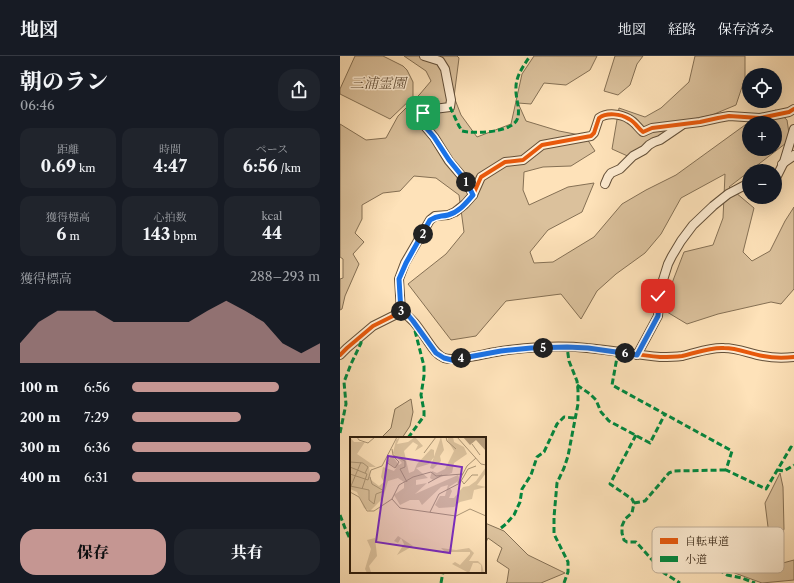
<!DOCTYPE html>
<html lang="ja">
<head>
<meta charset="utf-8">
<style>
  :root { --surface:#171b24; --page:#20242c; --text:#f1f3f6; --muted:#9ea1a6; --line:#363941; --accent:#c59692 }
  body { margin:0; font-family:"Libre Caslon Text","Noto Serif JP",serif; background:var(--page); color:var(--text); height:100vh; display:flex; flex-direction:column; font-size:15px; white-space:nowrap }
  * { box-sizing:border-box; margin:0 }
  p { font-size:13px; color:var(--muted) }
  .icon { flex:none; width:22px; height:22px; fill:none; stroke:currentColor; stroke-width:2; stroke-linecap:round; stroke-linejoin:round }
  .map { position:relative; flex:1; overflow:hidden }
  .panel { display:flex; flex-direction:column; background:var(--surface); width:340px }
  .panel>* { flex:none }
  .fabs { position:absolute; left:402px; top:12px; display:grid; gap:8px }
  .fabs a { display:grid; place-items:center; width:40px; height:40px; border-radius:50%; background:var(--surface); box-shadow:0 4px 16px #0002; font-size:20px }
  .pin { position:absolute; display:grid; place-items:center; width:34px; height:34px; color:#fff; margin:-17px; border-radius:8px; box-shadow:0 2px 6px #0006 }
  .km { position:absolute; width:20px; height:20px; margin:-10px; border-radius:50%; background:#222; color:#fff; font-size:11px; line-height:20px; text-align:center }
  .round { display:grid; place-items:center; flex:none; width:42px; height:42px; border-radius:16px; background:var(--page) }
  .overview { display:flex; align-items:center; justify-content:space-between; height:68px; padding:0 20px }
  h1 { font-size:22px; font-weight:800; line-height:30px }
  .figures { display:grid; grid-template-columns:repeat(3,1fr); gap:6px; height:68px; padding:4px 20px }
  .figures div { display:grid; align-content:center; border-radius:10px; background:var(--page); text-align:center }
  .figures b { font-size:17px; font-weight:800 }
  .figures small { font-size:11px; font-weight:400 }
  .figures p { font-size:11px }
  .chart { height:112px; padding:8px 20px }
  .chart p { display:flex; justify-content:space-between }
  .chart svg { width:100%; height:72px; margin-top:4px; fill:var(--accent); opacity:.7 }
  .primary-button { display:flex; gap:8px; margin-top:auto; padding:8px 20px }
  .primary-button a { flex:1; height:46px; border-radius:16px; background:var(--accent); color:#111; font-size:16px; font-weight:800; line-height:46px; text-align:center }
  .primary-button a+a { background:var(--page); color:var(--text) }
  ul { padding:0 20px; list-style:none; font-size:13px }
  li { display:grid; grid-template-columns:64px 48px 1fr; align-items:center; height:30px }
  li i { height:10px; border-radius:5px; background:var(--accent) }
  header { display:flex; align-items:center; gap:24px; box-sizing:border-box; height:56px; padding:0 20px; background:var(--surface); border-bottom:1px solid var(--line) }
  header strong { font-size:19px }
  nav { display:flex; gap:22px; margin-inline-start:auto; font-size:14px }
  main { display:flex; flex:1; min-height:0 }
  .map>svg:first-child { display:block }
</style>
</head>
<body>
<header>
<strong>地図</strong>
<nav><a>地図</a><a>経路</a><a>保存済み</a></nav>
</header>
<main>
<section class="panel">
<div class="overview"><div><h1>朝のラン</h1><p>06:46</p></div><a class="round"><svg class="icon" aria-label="share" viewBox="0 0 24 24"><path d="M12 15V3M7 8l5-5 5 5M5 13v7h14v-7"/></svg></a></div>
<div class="figures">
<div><p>距離</p><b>0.69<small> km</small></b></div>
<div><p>時間</p><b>4:47</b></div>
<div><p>ペース</p><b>6:56<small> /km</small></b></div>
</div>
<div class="figures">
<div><p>獲得標高</p><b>6<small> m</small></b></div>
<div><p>心拍数</p><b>143<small> bpm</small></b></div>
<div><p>kcal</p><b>44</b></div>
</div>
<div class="chart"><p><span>獲得標高</span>288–293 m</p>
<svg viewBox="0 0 160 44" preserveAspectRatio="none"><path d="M0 44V32L10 19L20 12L30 12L40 12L50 19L60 19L70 19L80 19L90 19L100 12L110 6L120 12L130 19L140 32L150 38L160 32V44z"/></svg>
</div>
<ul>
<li><b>100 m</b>6:56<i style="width:78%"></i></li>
<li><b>200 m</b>7:29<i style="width:58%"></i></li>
<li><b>300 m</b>6:36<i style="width:95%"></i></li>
<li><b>400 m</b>6:31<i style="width:100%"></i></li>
</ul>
<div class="primary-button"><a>保存</a><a>共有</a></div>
</section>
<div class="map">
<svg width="454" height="527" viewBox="0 0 454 527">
  <rect width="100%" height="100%" fill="#fee2b9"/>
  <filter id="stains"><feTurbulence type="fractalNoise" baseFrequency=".005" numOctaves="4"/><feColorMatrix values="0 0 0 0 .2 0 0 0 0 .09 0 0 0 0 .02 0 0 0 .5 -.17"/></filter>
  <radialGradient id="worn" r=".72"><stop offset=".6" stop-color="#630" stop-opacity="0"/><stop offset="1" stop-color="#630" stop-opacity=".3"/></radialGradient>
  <g fill="#dbc19c" stroke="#857054" fill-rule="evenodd">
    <path d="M15,0H43L63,10L67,14L73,26V41L50,63L0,38V33Z"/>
    <path d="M64,0H117L119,2L114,41L121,59L137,81L171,68L182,18L194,0H257L250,14L226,29L204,27L191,48L178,47L186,65L219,75L245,80L255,95L231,110L203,111L184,116L183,134L189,149L228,131L254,127L242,156L208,174L190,196L194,207L213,206L254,181L282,148L306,134L336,119L416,61L436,54L447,64L450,84L389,131L414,152L403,196L412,205L430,195L445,165L454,151V233L441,248L431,246L378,258L347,268L322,253L344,196L373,189L383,162L385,118L341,142L321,178L305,197L276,218L257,235L241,263L221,238L166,245L136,280L111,284L68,228L106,198L124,176L119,139L96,122L74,120L60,135L43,137L22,149V163L15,177L24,186L13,198L19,208L5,240L2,253L0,254V223L3,222V203L0,201V68L26,84L46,82L58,60L80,38L91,25L86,15ZM409,67H435V93H409Z"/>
    <path d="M275,0H303L297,8L290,29L278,39L264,35Z"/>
    <path d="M355,0H405V22L396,49L372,59L344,65L292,102L272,93L279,52L305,61L321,52L349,26Z"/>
    <path d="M71,343L73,356L70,370L62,382H41L51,372L55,353Z"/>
    <path d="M440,417L443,431L444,473L438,494L429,479L425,447Z"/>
    <path d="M145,467L164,475L188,499L225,517L201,527H166L167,526L169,513L157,505L162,492L148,482L145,488Z"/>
    <path d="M454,504V524L422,527L392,516L394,506L428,511Z"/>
  </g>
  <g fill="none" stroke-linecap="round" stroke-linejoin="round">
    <g stroke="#634f38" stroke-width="10">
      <g id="minor">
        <path d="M84,0L100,5L105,13L111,44L110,51L86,54L83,57L82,62L83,68L94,81L109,105L126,125L133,139"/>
        <path d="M442,108L452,101L454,99"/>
        <path d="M436,122L444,106L454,73"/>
        <path d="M265,128L268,121L271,117L280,113L293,100L304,94L309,89L314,86L320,84L342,69"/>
        <path d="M61,256L59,223L65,207L90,164L95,160L108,159L115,156L125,148L133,139L141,121L165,106L183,104L202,89L251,80L254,77L259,62C267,56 281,58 289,63C295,66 298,72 303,76L312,72L360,66L378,62L389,60L420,62L449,56L454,53"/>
        <path d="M0,299L7,292L33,270L61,256C74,262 81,276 89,287C93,293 97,299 104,302C115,306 143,298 156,296C183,291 219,289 247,292C272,294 296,299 320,301C327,301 334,301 342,300C356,297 370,291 384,292C398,292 410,298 423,300C433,302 444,302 454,301"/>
        <path d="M297,299L318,260L319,249L318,240L328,208L332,200L341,185L353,169L373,150L388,138L409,127"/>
      </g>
    </g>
    <use href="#minor" stroke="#feecd2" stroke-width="8"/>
    <g stroke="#00873e" stroke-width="3" stroke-dasharray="6 3" stroke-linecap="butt">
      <path d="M110,51L119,70L122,75C134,78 175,77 178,61C180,51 175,41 176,31C176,20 184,9 190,0"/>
      <path d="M278,296L272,329L392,395L386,414L426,433L451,391L454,393"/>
      <path d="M237,329L250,338L256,344L261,356L269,365L310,387L325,358"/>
      <path d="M0,377L6,348L4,326L11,308L21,287V281"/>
      <path d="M296,379L270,428L292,443L294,447L292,457L285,463L282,470V477L284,484L287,486H296L324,517L340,527"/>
      <path d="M68,382L84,360V355L81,339L84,320V310L74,271"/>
      <path d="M437,414L444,415L454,409"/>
      <path d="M294,447L305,445L329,417L334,415L386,414"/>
      <path d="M0,459L5,472L11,485"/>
      <path d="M161,472L166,468L174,459L180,446L182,433L191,419L197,401L204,396L217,368L224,361L235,362"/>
      <path d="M376,480L371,497L374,506L379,514L387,519L402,522L415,527"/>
      <path d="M27,516L28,517"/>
      <path d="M101,527L103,516"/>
      <path d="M224,527L228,516V506L214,478V461L217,427L224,412L228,400L238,348V334L237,325L229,305L227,291"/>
    </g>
    <g stroke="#feecd2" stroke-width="6">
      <g id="cycleway">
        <path d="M61,256L59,223L65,207L90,164L95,160L108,159L115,156L125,148L133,139L141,121L165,106L183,104L202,89L251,80L254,77L259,62C267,56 281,58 289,63C295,66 298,72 303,76L312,72L360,66L378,62L389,60L420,62L449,56L454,53"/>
        <path d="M0,299L7,292L33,270L61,256C74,262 81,276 89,287C93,293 97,299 104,302C115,306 143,298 156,296C183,291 219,289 247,292C272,294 296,299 320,301C327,301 334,301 342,300C356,297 370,291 384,292C398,292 410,298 423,300C433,302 444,302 454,301"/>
      </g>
    </g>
    <use href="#cycleway" stroke="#e8590c" stroke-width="4"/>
  </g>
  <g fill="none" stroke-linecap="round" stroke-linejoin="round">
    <g stroke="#fff" stroke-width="8">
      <path id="route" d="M83,57L82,62L83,68L94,81L109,104L126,125L133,139C126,147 119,156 108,159C100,161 98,159 90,164L66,207L59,223L61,256L68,259L73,265L96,297L104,302L112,304L161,295L191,292L227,291L248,292L297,299L318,260L319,249L318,240"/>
    </g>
    <use href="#route" stroke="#1a73e8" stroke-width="5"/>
  </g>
  <g text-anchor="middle" stroke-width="3" stroke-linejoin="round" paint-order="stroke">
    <g font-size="14" font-style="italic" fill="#634f38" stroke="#feecd2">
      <text x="38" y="32">三浦霊園</text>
    </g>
  </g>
  <g transform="translate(10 381)">
    <rect width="136" height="136" fill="#fee2b9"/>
    <path d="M0,0L4,5H15L7,17L26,30H19L21,43L29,49L34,45L31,40L33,30L44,34L46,31L37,25L42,18L49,28L52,26L43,16L46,3L50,0L47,7L58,5L65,0L73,9L65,14L68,8L63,5L54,14L59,36L64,34L67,27L81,12L84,13V20L79,27L66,31L78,41L66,43V48L77,46L65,57L108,38L110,43L99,50L102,54L99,61H104L113,50L119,49L126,44L136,30V36L127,48L136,50L124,53L122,62L110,65L104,70L89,71L85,68L90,59H95L98,48L91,50L72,68L69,63H60L50,68L44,58L54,51V45L48,41L38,44L33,61L20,74L14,71L7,55L0,52ZM91,0L94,13L90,19L91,24L83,32L80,31ZM103,0L104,5L114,10L117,17L104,26L102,36L83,43L80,41L82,34L87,36L95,32L104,14L98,4V0ZM48,99L63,109L47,118L54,107L51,101L48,106L44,104ZM25,101L27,119L19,129L21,135L17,136L15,132L21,112L17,103ZM91,111L106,113L119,111L124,116L119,124H128L132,128L134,136H131V128L128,126H123L119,136L102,127L105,125L110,128L120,117V115H95Z" fill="#dbc19c"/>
    <path d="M113,0H136V14L126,3L120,8Z" fill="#b89f7f"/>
    <path fill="none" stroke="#ab9474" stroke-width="1" d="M7,0L9,3L18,6L25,0M96,0L97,4L106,12M107,0L131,27L136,28M122,7L130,18M42,12L43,18L55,24V30L50,32L57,45M74,16L86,0M0,25L13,26L18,30L15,36M36,25L45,31L49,25L44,20M0,30L17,37L12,52M0,37L18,43L21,33L32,29L47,0M112,44L114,47L122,38H128M78,46L92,38M108,46L117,29L126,21M0,49L19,53V63L24,67L26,57L34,54L22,47L20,40M1,49L11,25M0,55L9,60L17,74H24L42,62L50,71L106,79L120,72L136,79M42,62L49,48L63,40L81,35L86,39L113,37M80,75L89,57L110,46L118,32L126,29"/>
    <path fill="#7b2cbf" fill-opacity="0.15" stroke="#7b2cbf" stroke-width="2" d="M38,19L112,30L100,116L26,105Z"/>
    <rect width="136" height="136" fill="none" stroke="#2f1e0d" stroke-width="2"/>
  </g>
  <rect x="312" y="471" width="132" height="46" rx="6" fill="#feecd2" stroke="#c0ae97" stroke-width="1"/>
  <rect x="320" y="482" width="18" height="6" fill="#e8590c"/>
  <rect x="320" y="500" width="18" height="6" fill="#00873e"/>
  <g font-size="11" fill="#2f1e0d">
    <text x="345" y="489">自転車道</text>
    <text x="345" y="507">小道</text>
  </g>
  <rect width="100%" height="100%" filter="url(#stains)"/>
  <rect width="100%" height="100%" fill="url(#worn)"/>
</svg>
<div class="fabs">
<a><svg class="icon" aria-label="locate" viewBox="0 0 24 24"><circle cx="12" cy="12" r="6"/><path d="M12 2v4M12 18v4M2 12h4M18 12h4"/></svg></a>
<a>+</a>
<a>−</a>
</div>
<div class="pin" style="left:83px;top:57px;background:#1e9e55"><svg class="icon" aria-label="arrive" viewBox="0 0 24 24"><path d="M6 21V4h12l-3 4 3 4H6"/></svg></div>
<div class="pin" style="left:318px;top:240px;background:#d93025"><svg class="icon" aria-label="check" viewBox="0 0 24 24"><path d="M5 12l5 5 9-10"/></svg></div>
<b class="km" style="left:126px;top:126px">1</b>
<b class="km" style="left:83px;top:178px">2</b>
<b class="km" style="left:61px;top:255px">3</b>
<b class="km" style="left:121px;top:302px">4</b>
<b class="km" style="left:203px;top:292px">5</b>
<b class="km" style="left:285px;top:297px">6</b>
</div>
</main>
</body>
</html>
